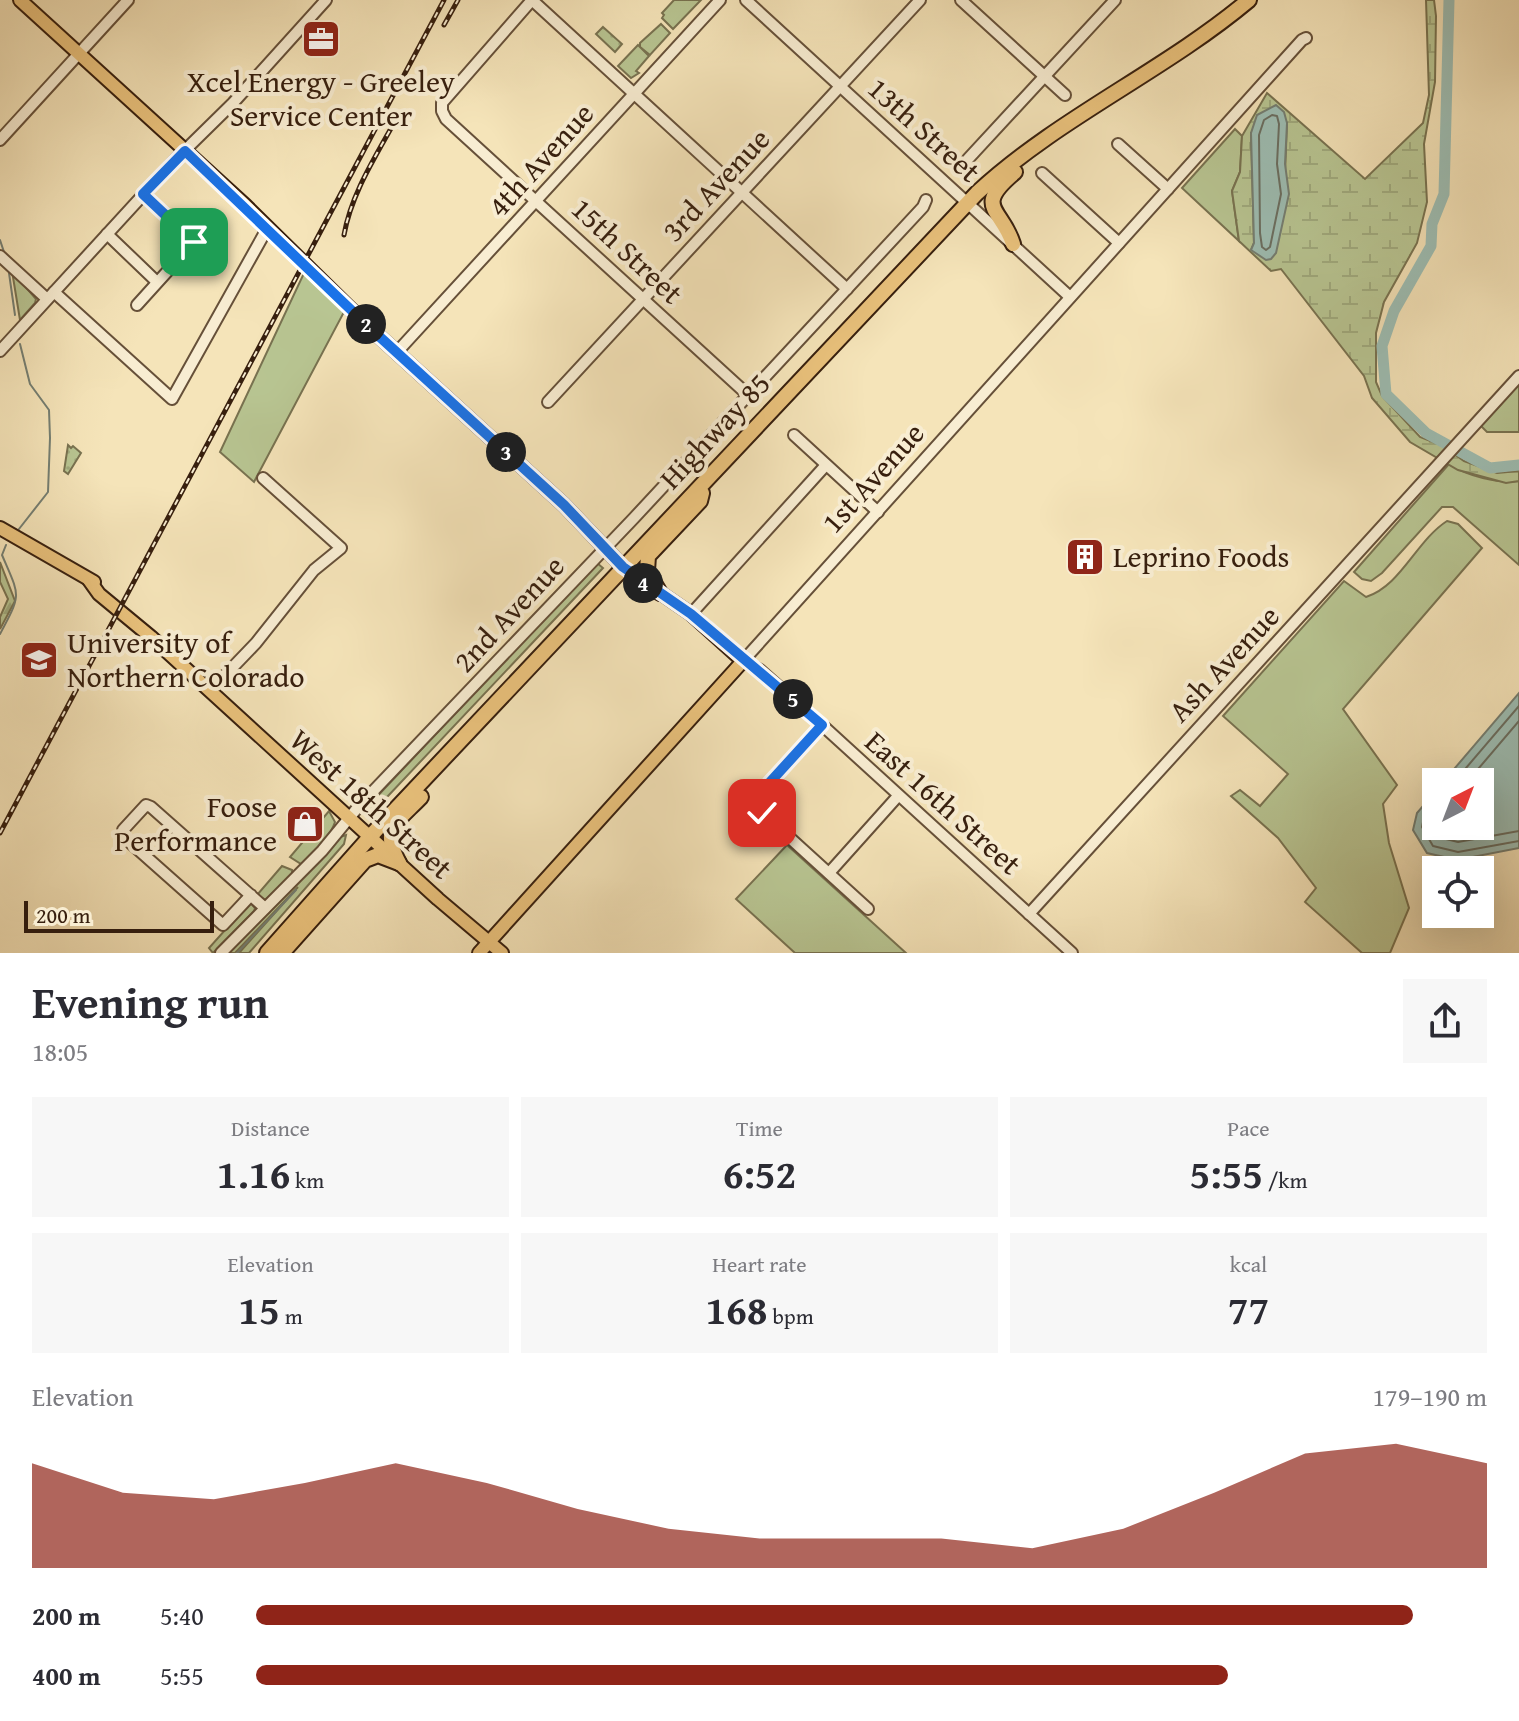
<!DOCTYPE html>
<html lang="en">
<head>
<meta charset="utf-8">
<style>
  :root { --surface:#fff; --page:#f7f7f7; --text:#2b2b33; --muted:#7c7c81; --accent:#8f2418 }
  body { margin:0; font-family:"Gentium Book Plus",serif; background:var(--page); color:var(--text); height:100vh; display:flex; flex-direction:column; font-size:30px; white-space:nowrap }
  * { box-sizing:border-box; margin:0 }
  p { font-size:26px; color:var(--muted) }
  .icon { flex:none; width:44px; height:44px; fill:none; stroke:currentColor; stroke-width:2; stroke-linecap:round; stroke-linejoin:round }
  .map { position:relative; height:953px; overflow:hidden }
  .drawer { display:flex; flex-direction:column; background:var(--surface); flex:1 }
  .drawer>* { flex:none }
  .needle { width:52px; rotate:42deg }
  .buttons { position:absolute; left:1422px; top:768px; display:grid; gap:16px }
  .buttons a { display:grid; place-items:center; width:72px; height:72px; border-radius:0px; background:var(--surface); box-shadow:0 8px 32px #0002; font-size:40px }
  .scale { position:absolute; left:24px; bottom:20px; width:190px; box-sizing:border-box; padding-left:8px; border:4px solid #371f0e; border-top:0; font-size:22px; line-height:28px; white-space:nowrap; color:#371f0e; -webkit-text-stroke:6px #f8edd2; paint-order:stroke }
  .pin { position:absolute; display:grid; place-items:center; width:68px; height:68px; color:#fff; margin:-34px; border-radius:16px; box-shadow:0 4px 12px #0006 }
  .km { position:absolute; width:40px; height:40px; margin:-20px; border-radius:50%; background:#222; color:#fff; font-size:22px; line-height:40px; text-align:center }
  .round { display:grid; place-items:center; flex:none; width:84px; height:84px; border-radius:0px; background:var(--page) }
  .summary { display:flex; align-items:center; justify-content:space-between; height:136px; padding:0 32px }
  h1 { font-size:44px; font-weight:700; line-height:60px }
  .figures { display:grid; grid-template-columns:repeat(3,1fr); gap:12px; height:136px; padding:8px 32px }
  .figures div { display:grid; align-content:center; border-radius:0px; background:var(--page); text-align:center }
  .figures b { font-size:40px; font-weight:700 }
  .figures small { font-size:22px; font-weight:400 }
  .figures p { font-size:22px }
  .chart { height:224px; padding:16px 32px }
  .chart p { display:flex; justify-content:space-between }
  .chart svg { width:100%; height:144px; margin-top:8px; fill:var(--accent); opacity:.7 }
  ul { padding:0 32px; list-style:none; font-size:26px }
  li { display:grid; grid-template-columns:128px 96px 1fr; align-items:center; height:60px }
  li i { height:20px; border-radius:10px; background:var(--accent) }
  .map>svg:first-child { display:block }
</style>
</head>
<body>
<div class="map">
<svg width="1519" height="953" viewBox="0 0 1519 953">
  <defs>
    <pattern id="forest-firs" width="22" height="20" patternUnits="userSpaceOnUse" patternTransform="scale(2)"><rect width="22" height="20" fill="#b8c592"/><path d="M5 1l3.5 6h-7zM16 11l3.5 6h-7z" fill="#9fa97d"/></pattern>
    <pattern id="wetland-marsh" width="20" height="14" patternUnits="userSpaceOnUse" patternTransform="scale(2)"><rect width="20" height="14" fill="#b8c592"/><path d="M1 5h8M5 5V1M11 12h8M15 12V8" fill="none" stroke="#9fa97d"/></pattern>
    <pattern id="park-dots" width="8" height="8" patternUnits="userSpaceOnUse" patternTransform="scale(2)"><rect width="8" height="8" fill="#b8c592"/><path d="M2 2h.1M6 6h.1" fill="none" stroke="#9fa97d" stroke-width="1.8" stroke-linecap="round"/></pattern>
  </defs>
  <rect width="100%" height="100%" fill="#f5e4b9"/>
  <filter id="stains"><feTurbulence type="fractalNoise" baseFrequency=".0025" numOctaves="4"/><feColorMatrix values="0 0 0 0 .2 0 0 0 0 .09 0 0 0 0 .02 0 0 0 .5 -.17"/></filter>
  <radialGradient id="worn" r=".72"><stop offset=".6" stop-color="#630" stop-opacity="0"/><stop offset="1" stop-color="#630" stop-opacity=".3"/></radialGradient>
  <g fill="#b8c592" stroke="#787250" stroke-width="2">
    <path d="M674,0H701L673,29L662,18L664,15L662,13Z"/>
    <path d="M661,24L670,33L650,55L640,47V43Z"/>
    <path d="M638,45L649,56L636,71L639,73L631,78L618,66Z"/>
    <path d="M1235,129L1242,136L1240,172L1232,191L1239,241L1182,188Z"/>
    <path d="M12,271L36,299L35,303L20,320Z"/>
    <path d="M305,271L344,312L254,482L220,452Z"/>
    <path d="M1519,384V432H1487L1481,426Z"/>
    <path d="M1449,464C1467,476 1498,484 1519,481V565L1453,507H1442L1382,573L1371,581L1362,579L1354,572Z"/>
    <path d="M1447,521L1458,524L1482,548L1343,709L1397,785L1383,804L1389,843L1409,908L1390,953H1362L1305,902L1316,888L1278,838L1231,796L1240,790L1260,806L1288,774L1223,716L1344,581L1366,597C1401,586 1416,541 1447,521Z"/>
    <path d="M597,563L603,568L371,814L368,813L366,810L370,804Z"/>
    <path d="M329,811L335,822C330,837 313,854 301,864L290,857Z"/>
    <path d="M346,835L344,844L249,953H239L298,887L235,953H227L321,860L340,837Z"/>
    <path d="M787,845L906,953H795L736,899Z"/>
    <path d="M282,866L292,870V875L265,900L257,895Z"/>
    <path d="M250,902L255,908L254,911L213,953L209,948Z"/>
  </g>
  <path fill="url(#forest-firs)" stroke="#787250" stroke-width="2" d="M0,562L15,601L0,629V617L8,599L0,582Z"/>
  <path fill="url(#wetland-marsh)" stroke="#787250" stroke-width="2" fill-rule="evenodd" d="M1426,0H1434L1436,16L1435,82L1424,144L1427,202L1417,243L1384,302L1376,333V382L1382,396L1420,437L1443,446L1464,461L1497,473L1519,471V481L1506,483L1458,470L1410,442L1372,398L1364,376L1281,269L1271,271L1239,241L1232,191L1240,172L1242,136L1267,93L1365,179L1423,123L1429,95ZM1287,123L1285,173L1251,250L1254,243L1251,133Z"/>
  <g fill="url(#park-dots)" stroke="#787250" stroke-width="2">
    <path d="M603,27L622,44L615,52L596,34Z"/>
    <path d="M68,445L71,448L73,446L81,453L68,474L64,471Z"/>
  </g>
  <g fill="#9dbeb4" stroke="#747e72" stroke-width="2">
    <path d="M1276,105L1284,112L1287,123L1285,164L1289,194L1276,253L1271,259L1266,260L1251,250L1254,243L1251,133L1257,115Z"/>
    <path d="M1519,693V848L1457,860L1427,853L1413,830L1417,813L1436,791V826H1480V782H1443Z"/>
  </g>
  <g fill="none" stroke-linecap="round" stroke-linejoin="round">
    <g stroke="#6a6e61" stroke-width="2">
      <path d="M1272,115L1277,116L1279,124L1277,164L1281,194L1270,247L1266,250L1262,247L1260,233L1259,135L1264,120Z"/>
      <path d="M1454,782L1519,706"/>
      <path d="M1467,782L1519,721"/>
      <path d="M1436,803L1424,817L1422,827L1433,846L1458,852L1519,841"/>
      <path d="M1436,818L1432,827L1438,837L1458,842L1519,831"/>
    </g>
    <g stroke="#747e72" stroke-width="2">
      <path d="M0,240L4,252"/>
      <path d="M9,273L15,315"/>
      <path d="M19,529L48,492L50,438L49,410L30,384L20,344"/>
      <path d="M0,634C22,593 20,597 2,555L6,545"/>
      <path d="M237,953L296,890"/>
    </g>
    <path stroke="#9dbeb4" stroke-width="11" d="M1449,0L1444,194L1432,224L1431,246L1394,311L1382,346L1386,394L1426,433L1490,468L1519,465"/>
    <g stroke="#665039" stroke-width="14">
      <g id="minor">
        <path d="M532,0L442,103V111L446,119L748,395"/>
        <path d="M532,0L847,289"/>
        <path d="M746,0L1070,297"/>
        <path d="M961,0L1065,95"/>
        <path d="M0,140L128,0"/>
        <path d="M1118,144L1168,189"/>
        <path d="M965,166L968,159L1115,0"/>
        <path d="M1042,173L1119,243"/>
        <path d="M107,234L157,282"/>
        <path d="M0,256L47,299"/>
        <path d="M54,292L172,399L268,227"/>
        <path d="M137,305L194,242L143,194"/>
        <path d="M0,351L176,159L233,103L326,0"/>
        <path d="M397,352L720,0"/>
        <path d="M548,402L920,0"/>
        <path d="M794,435L878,512"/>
        <path d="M691,614L826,465"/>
        <path d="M210,691L256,643L314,570L341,548L263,478"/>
        <path d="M822,725L762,791L758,805L769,819L868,909"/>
        <path d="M829,873L898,796"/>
        <path d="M251,895L223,925L125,838L123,830L146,805L151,807L265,908"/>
        <path d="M1029,914L1519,376"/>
        <path d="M221,953L322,851L359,806L634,518L923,207L926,200"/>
        <path d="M1072,953L822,725L760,670L743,661L1302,40L1306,38"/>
      </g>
    </g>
    <g stroke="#371f0e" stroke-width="16">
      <g id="major">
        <path d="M20,0L245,205L370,328L564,505L623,567L691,614L743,661L479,953"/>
        <path d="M0,528L94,582"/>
        <path d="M89,580L99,594L151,637L438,899L502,953"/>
      </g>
    </g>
    <g stroke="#371f0e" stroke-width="18">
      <g id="highway">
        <path d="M1013,244C1002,208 972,208 1015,172"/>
        <path d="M660,593L647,571L648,556L700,501L702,493"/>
        <path d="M399,863C380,828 397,822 421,797"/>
        <path d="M267,953L378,828L977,193C1059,117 1163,72 1249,0"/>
        <path d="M282,953L365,860L378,855L399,863"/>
      </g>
    </g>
    <use href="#minor" stroke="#f8edd2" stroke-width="10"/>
    <use href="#major" stroke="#eac27c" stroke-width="12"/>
    <use href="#highway" stroke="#eac27c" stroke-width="14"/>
    <g stroke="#371f0e" stroke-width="5">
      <g id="rail">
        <path d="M444,25L458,0"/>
        <path d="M344,235C351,195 374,159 394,123"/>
        <path d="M0,833L444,0"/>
      </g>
    </g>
    <use href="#rail" stroke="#f8edd2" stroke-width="2" stroke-dasharray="6" stroke-linecap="butt"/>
  </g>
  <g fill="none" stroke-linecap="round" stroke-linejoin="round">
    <g stroke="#fff" stroke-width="16">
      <path id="route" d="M194,242L143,194L185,151L370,328L564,505L623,567L691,614L822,725L762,791L758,799L762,813"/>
    </g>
    <use href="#route" stroke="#1a73e8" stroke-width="10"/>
  </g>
  <defs>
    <g id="office-square" transform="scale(2)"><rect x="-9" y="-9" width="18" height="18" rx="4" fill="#8f2418" stroke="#f8edd2"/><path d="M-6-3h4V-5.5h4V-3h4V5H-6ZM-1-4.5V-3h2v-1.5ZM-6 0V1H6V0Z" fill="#fff"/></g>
    <g id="building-square" transform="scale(2)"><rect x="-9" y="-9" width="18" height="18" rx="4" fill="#8f2418" stroke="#f8edd2"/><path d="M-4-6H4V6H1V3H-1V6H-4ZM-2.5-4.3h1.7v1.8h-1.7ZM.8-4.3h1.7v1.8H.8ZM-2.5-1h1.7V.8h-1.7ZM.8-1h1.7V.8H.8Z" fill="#fff"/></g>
    <g id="university-square" transform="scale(2)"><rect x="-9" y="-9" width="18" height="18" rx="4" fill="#8f2418" stroke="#f8edd2"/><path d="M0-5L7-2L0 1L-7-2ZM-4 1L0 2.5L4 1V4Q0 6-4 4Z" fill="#fff"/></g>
    <g id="shop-square" transform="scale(2)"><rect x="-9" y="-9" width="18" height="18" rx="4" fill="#8f2418" stroke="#f8edd2"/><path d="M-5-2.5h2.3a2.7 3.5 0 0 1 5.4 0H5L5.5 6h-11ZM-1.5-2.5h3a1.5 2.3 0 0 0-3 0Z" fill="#fff"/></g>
  </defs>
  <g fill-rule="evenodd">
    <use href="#office-square" x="321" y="39"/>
    <use href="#building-square" x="1085" y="557"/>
    <use href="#university-square" x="39" y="660"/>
    <use href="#shop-square" x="305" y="824"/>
  </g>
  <g text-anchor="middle" stroke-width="8" stroke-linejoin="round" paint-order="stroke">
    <g font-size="30" fill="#371f0e" stroke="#f8edd2" text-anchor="start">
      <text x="321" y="92" text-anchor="middle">Xcel Energy - Greeley<tspan x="321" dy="34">Service Center</tspan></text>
      <text x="1113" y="567">Leprino Foods</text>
      <text x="67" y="653">University of<tspan x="67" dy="34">Northern Colorado</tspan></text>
      <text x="277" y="817" text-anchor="end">Foose<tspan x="277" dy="34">Performance</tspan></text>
    </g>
    <g font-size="30" fill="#371f0e" stroke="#f8edd2">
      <text transform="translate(924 130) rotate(42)" y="10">13th Street</text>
      <text transform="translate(541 160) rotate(-48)" y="10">4th Avenue</text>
      <text transform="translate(716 185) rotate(-47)" y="10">3rd Avenue</text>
      <text transform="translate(627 251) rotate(43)" y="10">15th Street</text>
      <text transform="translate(715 431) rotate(-47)" y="10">Highway 85</text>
      <text transform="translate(873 478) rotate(-48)" y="10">1st Avenue</text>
      <text transform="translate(509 614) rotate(-47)" y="10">2nd Avenue</text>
      <text transform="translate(1224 664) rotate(-47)" y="10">Ash Avenue</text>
      <text transform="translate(943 803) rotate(42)" y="10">East 16th Street</text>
      <text transform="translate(371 804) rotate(42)" y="10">West 18th Street</text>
    </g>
  </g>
  <rect width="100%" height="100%" filter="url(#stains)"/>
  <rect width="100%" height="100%" fill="url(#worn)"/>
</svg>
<div class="buttons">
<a><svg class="needle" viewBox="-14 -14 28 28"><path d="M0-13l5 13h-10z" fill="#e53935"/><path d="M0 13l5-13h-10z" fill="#7c7c81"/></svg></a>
<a><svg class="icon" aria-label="locate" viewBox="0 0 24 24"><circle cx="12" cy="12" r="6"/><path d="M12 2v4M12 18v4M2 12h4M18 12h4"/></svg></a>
</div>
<div class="scale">200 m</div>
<div class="pin" style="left:194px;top:242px;background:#1e9e55"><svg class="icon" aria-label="arrive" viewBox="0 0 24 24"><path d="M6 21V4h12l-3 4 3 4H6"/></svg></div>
<div class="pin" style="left:762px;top:813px;background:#d93025"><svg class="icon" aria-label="check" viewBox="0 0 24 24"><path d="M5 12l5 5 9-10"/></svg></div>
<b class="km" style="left:366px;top:324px">2</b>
<b class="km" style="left:506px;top:452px">3</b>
<b class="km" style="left:643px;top:583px">4</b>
<b class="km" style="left:793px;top:699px">5</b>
</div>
<section class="drawer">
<div class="summary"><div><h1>Evening run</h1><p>18:05</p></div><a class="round"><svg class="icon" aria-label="share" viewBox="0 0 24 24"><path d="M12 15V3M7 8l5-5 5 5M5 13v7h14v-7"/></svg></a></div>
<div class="figures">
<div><p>Distance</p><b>1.16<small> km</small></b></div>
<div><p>Time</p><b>6:52</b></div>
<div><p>Pace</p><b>5:55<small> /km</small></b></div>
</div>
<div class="figures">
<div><p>Elevation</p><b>15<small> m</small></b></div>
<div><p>Heart rate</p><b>168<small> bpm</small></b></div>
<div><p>kcal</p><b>77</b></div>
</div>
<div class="chart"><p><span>Elevation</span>179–190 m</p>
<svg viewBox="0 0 160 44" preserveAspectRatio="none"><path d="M0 44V12L10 21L20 23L30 18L40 12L50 18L60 26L70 32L80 35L90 35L100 35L110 38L120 32L130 21L140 9L150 6L160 12V44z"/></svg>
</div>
<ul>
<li><b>200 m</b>5:40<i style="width:94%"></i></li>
<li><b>400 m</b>5:55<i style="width:79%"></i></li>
</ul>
</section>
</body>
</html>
